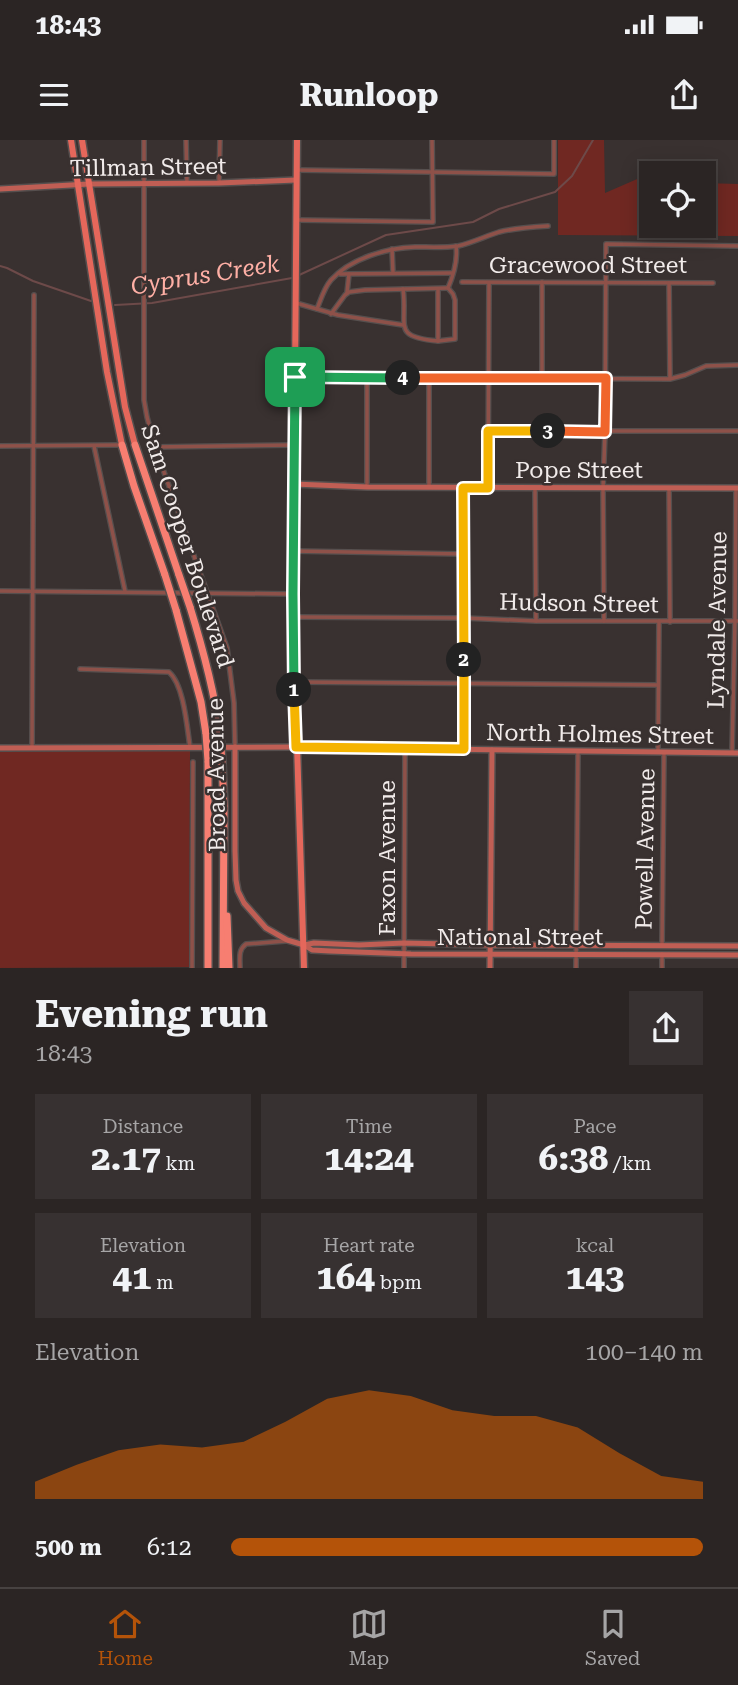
<!DOCTYPE html>
<html lang="en">
<head>
<meta charset="utf-8">
<style>
  :root { --surface:#2b2524; --page:#373131; --text:#f1f3f6; --muted:#a6a5a6; --line:#474241; --accent:#b45309 }
  body { margin:0; font-family:"Roboto Serif",serif; background:var(--page); color:var(--text); height:100vh; display:flex; flex-direction:column; font-size:26px; white-space:nowrap }
  * { box-sizing:border-box; margin:0 }
  p { font-size:23px; color:var(--muted) }
  .icon { flex:none; width:38px; height:38px; fill:none; stroke:currentColor; stroke-width:2; stroke-linecap:round; stroke-linejoin:round }
  .map { position:relative; height:828px; overflow:hidden }
  .details { display:flex; flex-direction:column; background:var(--surface); flex:1 }
  .details>* { flex:none }
  .buttons { position:absolute; left:639px; top:21px; display:grid; gap:14px }
  .buttons a { display:grid; place-items:center; width:77px; height:77px; border-radius:0px; background:var(--surface); box-shadow:0 4px 18px #0003,0 0 0 2px var(--line); font-size:35px }
  .pin { position:absolute; display:grid; place-items:center; width:60px; height:60px; color:#fff; margin:-30px; border-radius:14px; box-shadow:0 4px 10px #0006 }
  .km { position:absolute; width:35px; height:35px; margin:-18px; border-radius:50%; background:#222; color:#fff; font-size:19px; line-height:35px; text-align:center }
  .round { display:grid; place-items:center; flex:none; width:74px; height:74px; border-radius:0px; background:var(--page) }
  .overview { display:flex; align-items:center; justify-content:space-between; height:119px; padding:0 35px }
  h1 { font-size:38px; font-weight:700; line-height:52px }
  .stats { display:grid; grid-template-columns:repeat(3,1fr); gap:10px; height:119px; padding:7px 35px }
  .stats div { display:grid; align-content:center; border-radius:0px; background:var(--page); text-align:center }
  .stats b { font-size:35px; font-weight:700 }
  .stats small { font-size:19px; font-weight:400 }
  .stats p { font-size:19px }
  .chart { height:196px; padding:14px 35px }
  .chart p { display:flex; justify-content:space-between }
  .chart svg { width:100%; height:126px; margin-top:7px; fill:var(--accent); opacity:.7 }
  ul { padding:0 35px; list-style:none; font-size:23px }
  li { display:grid; grid-template-columns:112px 84px 1fr; align-items:center; height:52px }
  li i { height:18px; border-radius:9px; background:var(--accent) }
  .status { display:flex; justify-content:space-between; align-items:center; height:49px; padding:0 35px; background:var(--surface); direction:ltr }
  .status svg { height:19px; fill:currentColor }
  header { display:flex; justify-content:space-between; align-items:center; height:91px; padding:0 35px; background:var(--surface); font-size:32px; font-weight:700 }
  .tabs { display:flex; justify-content:space-around; align-items:center; height:98px; border-top:2px solid var(--line); background:var(--surface); font-size:19px; color:var(--muted) }
  .tabs a { display:grid; justify-items:center; gap:4px }
  .tabs .selected { color:var(--accent) }
  .map>svg:first-child { display:block }
</style>
</head>
<body>
<div class="status"><b>18:43</b><svg viewBox="0 0 49 12"><path d="M0 12V9h3v3zM5 12V6h3v6zM10 12V3h3v9zM15 12V0h3v12zM26 1h20v11H26zM47 4h2v5h-2z"/></svg></div>
<header><svg class="icon" aria-label="menu" viewBox="0 0 24 24"><path d="M4 6h16M4 12h16M4 18h16"/></svg>Runloop<svg class="icon" aria-label="share" viewBox="0 0 24 24"><path d="M12 15V3M7 8l5-5 5 5M5 13v7h14v-7"/></svg></header>
<div class="map">
<svg width="738" height="828" viewBox="0 0 738 828">
  <rect width="100%" height="100%" fill="#393130"/>
  <g fill="#702822">
    <path d="M558,0H604L605,53L651,33V86H704V43L738,44V96L558,95Z"/>
    <path d="M0,609L190,611L189,827L0,828Z"/>
  </g>
  <g fill="none" stroke-linecap="round" stroke-linejoin="round">
    <g stroke="#6d4a49" stroke-width="2">
      <path d="M0,126L7,128L33,141L91,161"/>
      <path d="M297,136L386,95L473,82L499,69L555,52L572,36L593,0"/>
      <path d="M115,165L152,163L292,138"/>
    </g>
    <g stroke="#564f4e" stroke-width="6">
      <g id="street">
        <path d="M144,0V260L147,277L155,307L227,508L234,563L235,607"/>
        <path d="M186,0L187,43"/>
        <path d="M297,30L554,34V0"/>
        <path d="M219,43L220,0"/>
        <path d="M297,80L433,82L432,0"/>
        <path d="M392,109L393,133"/>
        <path d="M340,134L453,133"/>
        <path d="M462,142L713,143"/>
        <path d="M669,143L670,238"/>
        <path d="M448,148C454,134 458,121 456,106"/>
        <path d="M403,149C408,186 391,197 438,201V149"/>
        <path d="M347,153L349,134"/>
        <path d="M296,163L338,175L403,185"/>
        <path d="M317,169C321,159 324,148 331,140C351,118 387,108 415,107C429,107 444,108 458,106C472,103 486,96 499,92C515,88 531,87 548,86"/>
        <path d="M331,174L345,155L349,152L365,150L448,148"/>
        <path d="M438,201L455,199V160L453,154L448,148"/>
        <path d="M295,237L670,239L685,235L706,226L738,225"/>
        <path d="M367,237V347"/>
        <path d="M542,238V142"/>
        <path d="M488,291H738"/>
        <path d="M0,306L120,305"/>
        <path d="M94,306L125,451"/>
        <path d="M155,307L293,305"/>
        <path d="M429,347V238"/>
        <path d="M488,347L489,143"/>
        <path d="M463,348L464,608"/>
        <path d="M535,348L536,481"/>
        <path d="M669,348L670,482"/>
        <path d="M293,411L463,414"/>
        <path d="M0,451L292,454"/>
        <path d="M293,477L464,478L536,481H738"/>
        <path d="M604,481L603,348L605,292L606,104L738,106"/>
        <path d="M80,529L169,532C184,545 187,587 190,607"/>
        <path d="M296,542L658,545"/>
        <path d="M32,608L34,155"/>
        <path d="M658,612L659,481"/>
        <path d="M732,612L735,481L736,348"/>
        <path d="M662,805L664,612"/>
        <path d="M192,828L193,622"/>
        <path d="M240,828C240,818 238,810 246,804L285,801"/>
        <path d="M404,828L405,609"/>
        <path d="M576,828L578,611"/>
        <path d="M662,828V814"/>
      </g>
    </g>
    <g stroke="#564f4e" stroke-width="8">
      <g id="secondary">
        <path d="M0,49L89,44L219,43L296,40"/>
        <path d="M294,344L367,347L738,348"/>
        <path d="M235,607V711L236,740L238,751L244,763L266,788L287,800L304,805L312,810L330,811L411,814L738,815"/>
        <path d="M0,608L296,607L738,613"/>
        <path d="M304,805L314,803L359,805L404,803L490,805L738,806"/>
        <path d="M490,828L492,610"/>
      </g>
    </g>
    <g stroke="#564f4e" stroke-width="9">
      <g id="primary">
        <path d="M71,0L107,232L122,305"/>
        <path d="M82,0L125,267L135,305"/>
        <path d="M297,0L293,477L304,828"/>
      </g>
    </g>
    <g stroke="#564f4e" stroke-width="10">
      <g id="highway">
        <path d="M122,305L134,346L165,435"/>
        <path d="M135,305L179,435"/>
        <path d="M190,467C203,509 214,550 220,593"/>
        <path d="M176,470L201,562L206,594"/>
        <path d="M208,621V828"/>
        <path d="M222,623L224,667L223,828"/>
        <path d="M227,776L229,828"/>
      </g>
    </g>
    <use href="#street" stroke="#8e5149" stroke-width="3.5"/>
    <use href="#secondary" stroke="#c05e54" stroke-width="5"/>
    <use href="#primary" stroke="#e5675b" stroke-width="6"/>
    <use href="#highway" stroke="#f77e71" stroke-width="7"/>
    <g stroke="#564f4e" stroke-width="10" stroke-linecap="butt">
      <g id="highway-bridge">
        <path d="M165,435L176,470"/>
        <path d="M179,435L190,467"/>
        <path d="M220,593L222,623"/>
        <path d="M206,594L208,621"/>
      </g>
    </g>
    <use href="#highway-bridge" stroke="#f77e71" stroke-width="7"/>
  </g>
  <g fill="none" stroke-linecap="round" stroke-linejoin="round">
    <g stroke="#fff" stroke-width="14">
      <path id="split-1" d="M294,550L293,454L295,237"/>
    </g>
    <g stroke="#fff" stroke-width="14">
      <path id="split-2" d="M294,550L296,607L464,609V520"/>
    </g>
    <g stroke="#fff" stroke-width="14">
      <path id="split-3" d="M464,520L463,348H488V291H548"/>
    </g>
    <g stroke="#fff" stroke-width="14">
      <path id="split-4" d="M403,238H606L605,292L548,291"/>
    </g>
    <g stroke="#fff" stroke-width="14">
      <path id="split-5" d="M295,237L403,238"/>
    </g>
    <use href="#split-1" stroke="#22a559" stroke-width="9"/>
    <use href="#split-2" stroke="#f5b400" stroke-width="9"/>
    <use href="#split-3" stroke="#f5b400" stroke-width="9"/>
    <use href="#split-4" stroke="#f0652b" stroke-width="9"/>
    <use href="#split-5" stroke="#22a559" stroke-width="9"/>
  </g>
  <g text-anchor="middle" stroke-width="5" stroke-linejoin="round" paint-order="stroke">
    <g font-size="23" fill="#f1ebea" stroke="#393130">
      <text transform="translate(148 27) rotate(-1)" y="8">Tillman Street</text>
      <text x="588" y="133">Gracewood Street</text>
      <text x="579" y="338">Pope Street</text>
      <text transform="translate(188 406) rotate(72)" y="8">Sam Cooper Boulevard</text>
      <text transform="translate(579 463) rotate(1)" y="8">Hudson Street</text>
      <text transform="translate(717 480) rotate(-89)" y="8">Lyndale Avenue</text>
      <text transform="translate(600 594) rotate(1)" y="8">North Holmes Street</text>
      <text transform="translate(216 635) rotate(-91)" y="8">Broad Avenue</text>
      <text transform="translate(645 709) rotate(-89)" y="8">Powell Avenue</text>
      <text transform="translate(387 718) rotate(-90)" y="8">Faxon Avenue</text>
      <text x="520" y="805">National Street</text>
    </g>
    <g font-size="24" font-style="italic" fill="#feafa5" stroke="#393130">
      <text transform="translate(205 135) rotate(-9)" y="8">Cyprus Creek</text>
    </g>
  </g>
</svg>
<div class="buttons">
<a><svg class="icon" aria-label="locate" viewBox="0 0 24 24"><circle cx="12" cy="12" r="6"/><path d="M12 2v4M12 18v4M2 12h4M18 12h4"/></svg></a>
</div>
<div class="pin" style="left:295px;top:237px;background:#1e9e55"><svg class="icon" aria-label="arrive" viewBox="0 0 24 24"><path d="M6 21V4h12l-3 4 3 4H6"/></svg></div>
<b class="km" style="left:294px;top:550px">1</b>
<b class="km" style="left:464px;top:520px">2</b>
<b class="km" style="left:548px;top:291px">3</b>
<b class="km" style="left:403px;top:238px">4</b>
</div>
<section class="details">
<div class="overview"><div><h1>Evening run</h1><p>18:43</p></div><a class="round"><svg class="icon" aria-label="share" viewBox="0 0 24 24"><path d="M12 15V3M7 8l5-5 5 5M5 13v7h14v-7"/></svg></a></div>
<div class="stats">
<div><p>Distance</p><b>2.17<small> km</small></b></div>
<div><p>Time</p><b>14:24</b></div>
<div><p>Pace</p><b>6:38<small> /km</small></b></div>
</div>
<div class="stats">
<div><p>Elevation</p><b>41<small> m</small></b></div>
<div><p>Heart rate</p><b>164<small> bpm</small></b></div>
<div><p>kcal</p><b>143</b></div>
</div>
<div class="chart"><p><span>Elevation</span>100–140 m</p>
<svg viewBox="0 0 160 44" preserveAspectRatio="none"><path d="M0 44V38L10 32L20 27L30 25L40 26L50 24L60 17L70 9L80 6L90 8L100 13L110 15L120 15L130 19L140 28L150 36L160 38V44z"/></svg>
</div>
<ul>
<li><b>500 m</b>6:12<i style="width:100%"></i></li>
</ul>
</section>
<nav class="tabs">
<a class="selected"><svg class="icon" aria-label="home" viewBox="0 0 24 24"><path d="M3 11l9-7 9 7M6 9v11h12V9"/></svg>Home</a>
<a><svg class="icon" aria-label="map" viewBox="0 0 24 24"><path d="M3 6l6-2 6 2 6-2v14l-6 2-6-2-6 2zM9 4v14M15 6v14"/></svg>Map</a>
<a><svg class="icon" aria-label="saved" viewBox="0 0 24 24"><path d="M7 4h10v16l-5-4-5 4z"/></svg>Saved</a>
</nav>
</body>
</html>
